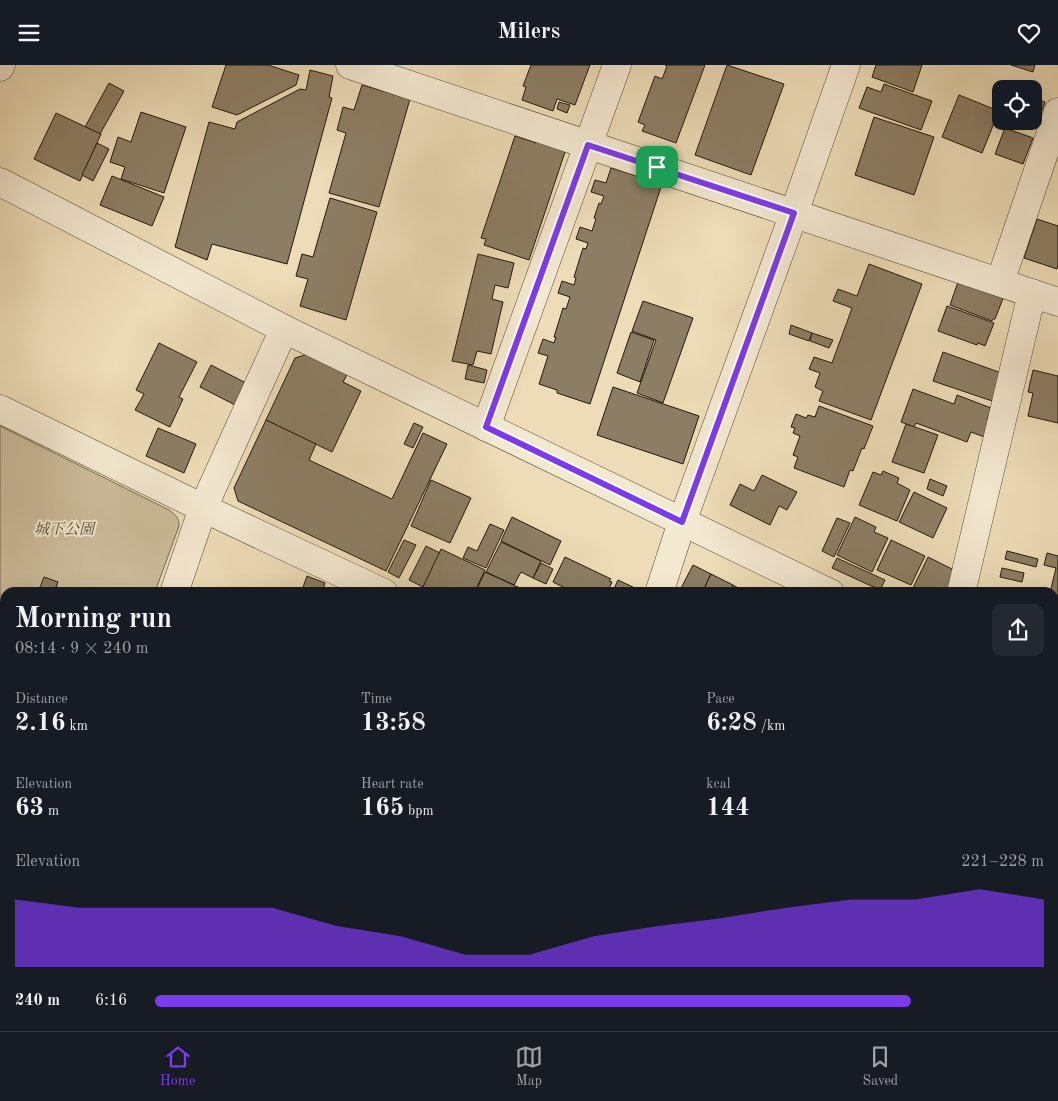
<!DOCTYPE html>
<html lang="en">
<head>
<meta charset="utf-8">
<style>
  :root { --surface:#171b24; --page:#242831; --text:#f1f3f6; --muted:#9ea1a6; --line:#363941; --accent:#7c3aed }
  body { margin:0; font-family:"Old Standard TT","Noto Serif JP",serif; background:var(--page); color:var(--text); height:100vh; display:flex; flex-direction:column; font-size:19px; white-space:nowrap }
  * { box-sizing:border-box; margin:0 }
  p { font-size:16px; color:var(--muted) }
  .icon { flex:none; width:28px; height:28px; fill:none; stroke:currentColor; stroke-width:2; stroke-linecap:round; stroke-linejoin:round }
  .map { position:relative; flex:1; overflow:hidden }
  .side { position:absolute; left:0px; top:522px; width:1059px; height:444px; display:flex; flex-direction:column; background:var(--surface); border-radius:15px 15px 0 0; box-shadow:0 5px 20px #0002 }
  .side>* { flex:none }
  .fabs { position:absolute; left:992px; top:15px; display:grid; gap:10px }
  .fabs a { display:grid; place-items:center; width:50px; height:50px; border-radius:10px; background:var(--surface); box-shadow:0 5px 20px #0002; font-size:25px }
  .pin { position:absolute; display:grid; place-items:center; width:42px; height:42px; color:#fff; margin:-21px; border-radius:10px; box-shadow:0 2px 8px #0006 }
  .round { display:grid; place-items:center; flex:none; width:52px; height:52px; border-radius:10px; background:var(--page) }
  .summary { display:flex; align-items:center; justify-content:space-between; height:85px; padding:0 15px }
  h1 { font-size:28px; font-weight:700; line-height:38px }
  .figures { display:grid; grid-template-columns:repeat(3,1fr); gap:8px; height:85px; padding:5px 15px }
  .figures div { display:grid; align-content:center }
  .figures b { font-size:25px; font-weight:700 }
  .figures small { font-size:14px; font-weight:400 }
  .figures p { font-size:14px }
  .chart { height:140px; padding:10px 15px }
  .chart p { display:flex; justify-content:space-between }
  .chart svg { width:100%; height:90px; margin-top:5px; fill:var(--accent); opacity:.7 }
  ul { padding:0 15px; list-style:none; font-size:16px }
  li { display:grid; grid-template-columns:80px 60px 1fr; align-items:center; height:38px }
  li i { height:12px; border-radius:6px; background:var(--accent) }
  header { display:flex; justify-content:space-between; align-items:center; height:65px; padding:0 15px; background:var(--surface); font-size:22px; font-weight:700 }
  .tab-bar { display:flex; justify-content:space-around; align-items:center; height:70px; border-top:1px solid var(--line); background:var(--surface); font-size:14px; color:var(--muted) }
  .tab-bar a { display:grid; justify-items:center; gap:2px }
  .tab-bar .on { color:var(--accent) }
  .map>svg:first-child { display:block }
</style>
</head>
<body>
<header><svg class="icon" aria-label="menu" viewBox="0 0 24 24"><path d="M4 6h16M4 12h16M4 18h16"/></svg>Milers<svg class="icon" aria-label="heart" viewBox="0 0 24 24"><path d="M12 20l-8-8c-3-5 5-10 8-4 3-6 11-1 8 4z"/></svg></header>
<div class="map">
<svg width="1058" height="966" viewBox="0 0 1058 966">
  <rect width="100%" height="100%" fill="#eddcb7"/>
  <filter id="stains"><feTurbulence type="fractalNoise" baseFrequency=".004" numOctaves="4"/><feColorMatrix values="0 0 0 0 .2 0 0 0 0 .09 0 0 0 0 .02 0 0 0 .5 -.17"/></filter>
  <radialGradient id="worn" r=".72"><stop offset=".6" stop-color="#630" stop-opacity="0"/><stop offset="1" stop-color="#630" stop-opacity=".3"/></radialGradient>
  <path fill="#cbbb9a" stroke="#776a52" d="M0,361L169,445C176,450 179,453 179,461L155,527L5,528V730L0,728Z"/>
  <g fill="#8c7e64" stroke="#23190a">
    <path d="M226,0H268L299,10L296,20L237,50L212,42Z"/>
    <path d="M531,0H590L575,40L557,34L553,46L522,35L526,22L523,21Z"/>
    <path d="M665,0H705L676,78L642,66L645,60L638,57L655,11L662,14L667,1Z"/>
    <path d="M727,0L784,19L751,110L695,90Z"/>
    <path d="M876,0H922L913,27L872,12Z"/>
    <path d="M1011,0H1035L1033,7Z"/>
    <path d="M310,5L333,11L329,32L332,33L287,199L212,179L207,195L175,182L209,57L235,64L237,57L300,24L306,25Z"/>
    <path d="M109,18L124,26L100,69L85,62Z"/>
    <path d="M884,19L932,36L921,65L859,43L867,22L881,27Z"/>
    <path d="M362,20L410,34L379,142L329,128L346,68L337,65L343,42L354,45Z"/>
    <path d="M959,30L999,46L982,88L942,72Z"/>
    <path d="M1034,33L1045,37L1037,60L1026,56H1034Z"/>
    <path d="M559,37L570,40L567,48L557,44Z"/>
    <path d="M141,47L186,62L164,128L121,114L125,102L110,97L118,72L131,77Z"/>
    <path d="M56,48L101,69L80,116L34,94Z"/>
    <path d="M874,52L934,72L914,130L855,110Z"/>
    <path d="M1005,63L1033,73L1023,99L995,89Z"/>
    <path d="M515,71L536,78L538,71L566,84L529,195L484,180L486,174L481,173Z"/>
    <path d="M97,78L109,84L93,116L82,110Z"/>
    <path d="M611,103L662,119L590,339L557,328V325L539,319L548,291L538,288L543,274L554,278L556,272H554L563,243L566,244L570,232L558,228L562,216L574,220L576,213L574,212L583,183L586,184L588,178L576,174L580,162L592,166L596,154L594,153L599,138L601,139L604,131L591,127L595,115L606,118Z"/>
    <path d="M112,111L164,132L152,161L100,140Z"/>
    <path d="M330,133L377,147L346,255L300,241L308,214L296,211L302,189L313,192Z"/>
    <path d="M1037,154L1058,161V199L1057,204L1024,193Z"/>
    <path d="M478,189L514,198L508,223L495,220L492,234L503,237L491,289L477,286L473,300L452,296Z"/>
    <path d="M869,199L922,219L871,355L819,336L823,326L815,322L820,308L809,304L814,292L832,298L852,243L833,236L838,224L857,231Z"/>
    <path d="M959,214L1004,231L995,254H993L992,256L950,240Z"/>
    <path d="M643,236L693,253L663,338L637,328L656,275L632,266Z"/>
    <path d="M947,241L994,258L985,281L978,278L977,280L938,266Z"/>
    <path d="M791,260L812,268L809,276L789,269Z"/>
    <path d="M631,267L654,275L640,317L617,308Z"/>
    <path d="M812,268L833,275L829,283L810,276Z"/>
    <path d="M159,278L197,297L179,332L183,334L170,362L135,345L144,329L136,325Z"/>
    <path d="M943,287L1007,310L998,338L933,316Z"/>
    <path d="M308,289L348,308L343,317L361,326L332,387L266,355L295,293Z"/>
    <path d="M211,300L248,319L237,341L200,322Z"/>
    <path d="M468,300L487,305L484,318L465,314Z"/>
    <path d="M1033,305L1058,311V358L1028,351L1033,328L1028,327Z"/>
    <path d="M613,322L699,351L683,399L597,370Z"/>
    <path d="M913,324L954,339L957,330L991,343L987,355L996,359L990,374L971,367L967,377L916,358L914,362L901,357Z"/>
    <path d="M819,341L873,361L864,384L862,383L853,406L850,405L844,422L794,403L798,392L793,390L800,371L793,368L795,363L791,362L796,349L806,353L808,350L815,352Z"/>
    <path d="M266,355L316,379L309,395L392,434L423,368L447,379L386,506L238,436L234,423Z"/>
    <path d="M414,358L423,362L413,383L404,379Z"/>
    <path d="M906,359L938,370L924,408L892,397Z"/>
    <path d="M158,363L196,379L184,408L146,391Z"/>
    <path d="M883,406L899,413L897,418L910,425L897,456L859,440L873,407L881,410Z"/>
    <path d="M762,410L797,427L787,445L779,441L770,460L730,440L740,419L754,426Z"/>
    <path d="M930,414L947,421L943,431L927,424Z"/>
    <path d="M431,415L471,433L450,478L411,461Z"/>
    <path d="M914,427L947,443L933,473L899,457Z"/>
    <path d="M512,452L561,476L550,500L501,476Z"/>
    <path d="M855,452L876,462L874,467L888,473L872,507L837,490Z"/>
    <path d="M837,453L850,458L834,492L822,486Z"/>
    <path d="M490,459L504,465L486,503L463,493L468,482L477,486Z"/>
    <path d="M404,475L416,480L399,513L388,507Z"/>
    <path d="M891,475L925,491L911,520L877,505Z"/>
    <path d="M501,477L541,496L533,513L521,507L514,520L486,507Z"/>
    <path d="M426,481L440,488L423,522L409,515Z"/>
    <path d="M441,484L485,505L474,528H434L423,522Z"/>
    <path d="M1007,486L1038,494L1036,502L1005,494Z"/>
    <path d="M1047,488L1058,491V531L1054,530V528H1050L1056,503L1044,500Z"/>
    <path d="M565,492L611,514L609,516L612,517L607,528H575L553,517Z"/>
    <path d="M928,492L956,506L951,528H921L913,523Z"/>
    <path d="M837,493L885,515L880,525L832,503Z"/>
    <path d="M541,498L553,504L546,519L533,513Z"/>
    <path d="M693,500L711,509L702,528H680L679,527Z"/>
    <path d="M1002,503L1024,508L1022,517L1000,512Z"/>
    <path d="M485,507L520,523L518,528H475Z"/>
    <path d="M711,509L733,520L730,528H702Z"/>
    <path d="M307,511L325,518L323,524L333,528H301Z"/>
    <path d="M44,512L58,517L54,528H47L39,525Z"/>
    <path d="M618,515L637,524L636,528H612Z"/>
    <path d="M733,520L747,528H730Z"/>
    <path d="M4,744H5V802L0,800V756Z"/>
    <path d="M5,813V835L0,833V829Z"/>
    <path d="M0,835L5,837V866L0,865Z"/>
    <path d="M0,867L5,869V898L0,896Z"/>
    <path d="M0,898L5,900V938L3,944L0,943Z"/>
    <path d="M187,961H252L251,966H185Z"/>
    <path d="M548,961H604L602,966H546Z"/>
    <path d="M618,961H658L673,966H617Z"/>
    <path d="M823,961H915L914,966H841Z"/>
  </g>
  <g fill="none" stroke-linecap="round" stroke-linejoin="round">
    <g stroke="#564a35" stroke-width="29">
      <g id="street">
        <path d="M350,0L1058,237"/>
        <path d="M0,2L1,0"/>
        <path d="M0,117L284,264L830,528"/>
        <path d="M1000,217L1058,47"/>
        <path d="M0,344L203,443L384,528"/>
        <path d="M486,362L617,0"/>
        <path d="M174,528L203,443L284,264"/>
        <path d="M659,528L682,457L794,148L846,0"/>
        <path d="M961,528L1032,228"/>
        <path d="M1054,636L1058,638"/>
        <path d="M1054,910L1058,912"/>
        <path d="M23,966L25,961"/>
        <path d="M268,966L269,961"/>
        <path d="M502,966L504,961"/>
        <path d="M725,966L726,961"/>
      </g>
    </g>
    <g stroke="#23190a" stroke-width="29">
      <g id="secondary">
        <path d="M1054,779L1058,766"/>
        <path d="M990,966L992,961"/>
      </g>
    </g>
    <use href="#street" stroke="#f3e8d0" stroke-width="28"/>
    <use href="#secondary" stroke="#f3e8d0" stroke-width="28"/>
  </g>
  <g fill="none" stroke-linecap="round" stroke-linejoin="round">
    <g stroke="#fff" stroke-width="10">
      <path id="route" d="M588,80L794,148L682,457L486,362Z"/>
    </g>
    <use href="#route" stroke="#7c3aed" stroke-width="6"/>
  </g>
  <g text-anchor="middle" stroke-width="4" stroke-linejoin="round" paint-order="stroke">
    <g font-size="15" font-style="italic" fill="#554a35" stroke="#f3e8d0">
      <text x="64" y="469">城下公園</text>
    </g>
  </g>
  <rect width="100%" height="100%" filter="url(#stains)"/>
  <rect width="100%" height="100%" fill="url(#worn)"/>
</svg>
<div class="fabs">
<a><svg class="icon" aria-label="locate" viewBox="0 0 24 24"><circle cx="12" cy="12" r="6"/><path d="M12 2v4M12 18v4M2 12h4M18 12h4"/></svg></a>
</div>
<div class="pin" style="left:657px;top:102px;background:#1e9e55"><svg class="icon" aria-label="arrive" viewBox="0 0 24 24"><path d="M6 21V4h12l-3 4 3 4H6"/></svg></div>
<section class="side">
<div class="summary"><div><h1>Morning run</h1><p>08:14 · 9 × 240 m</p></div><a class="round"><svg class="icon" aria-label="share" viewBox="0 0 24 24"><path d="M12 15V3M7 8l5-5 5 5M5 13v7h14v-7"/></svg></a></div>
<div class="figures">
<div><p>Distance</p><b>2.16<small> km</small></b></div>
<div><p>Time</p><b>13:58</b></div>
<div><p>Pace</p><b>6:28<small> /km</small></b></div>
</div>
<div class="figures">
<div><p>Elevation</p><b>63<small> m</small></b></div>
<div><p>Heart rate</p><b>165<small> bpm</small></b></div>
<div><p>kcal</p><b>144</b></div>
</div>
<div class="chart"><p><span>Elevation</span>221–228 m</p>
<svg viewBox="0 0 160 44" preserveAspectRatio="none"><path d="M0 44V11L10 15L20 15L30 15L40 15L50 24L60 29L70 38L80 38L90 29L100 24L110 20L120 15L130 11L140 11L150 6L160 11V44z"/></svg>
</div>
<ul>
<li><b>240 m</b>6:16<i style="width:85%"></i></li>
</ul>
</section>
</div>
<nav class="tab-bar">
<a class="on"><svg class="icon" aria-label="home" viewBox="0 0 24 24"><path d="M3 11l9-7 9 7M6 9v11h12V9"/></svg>Home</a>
<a><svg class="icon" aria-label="map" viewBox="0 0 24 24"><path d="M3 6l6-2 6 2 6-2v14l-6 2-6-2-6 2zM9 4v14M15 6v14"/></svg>Map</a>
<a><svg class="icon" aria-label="saved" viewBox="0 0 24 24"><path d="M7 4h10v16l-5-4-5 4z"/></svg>Saved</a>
</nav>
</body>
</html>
